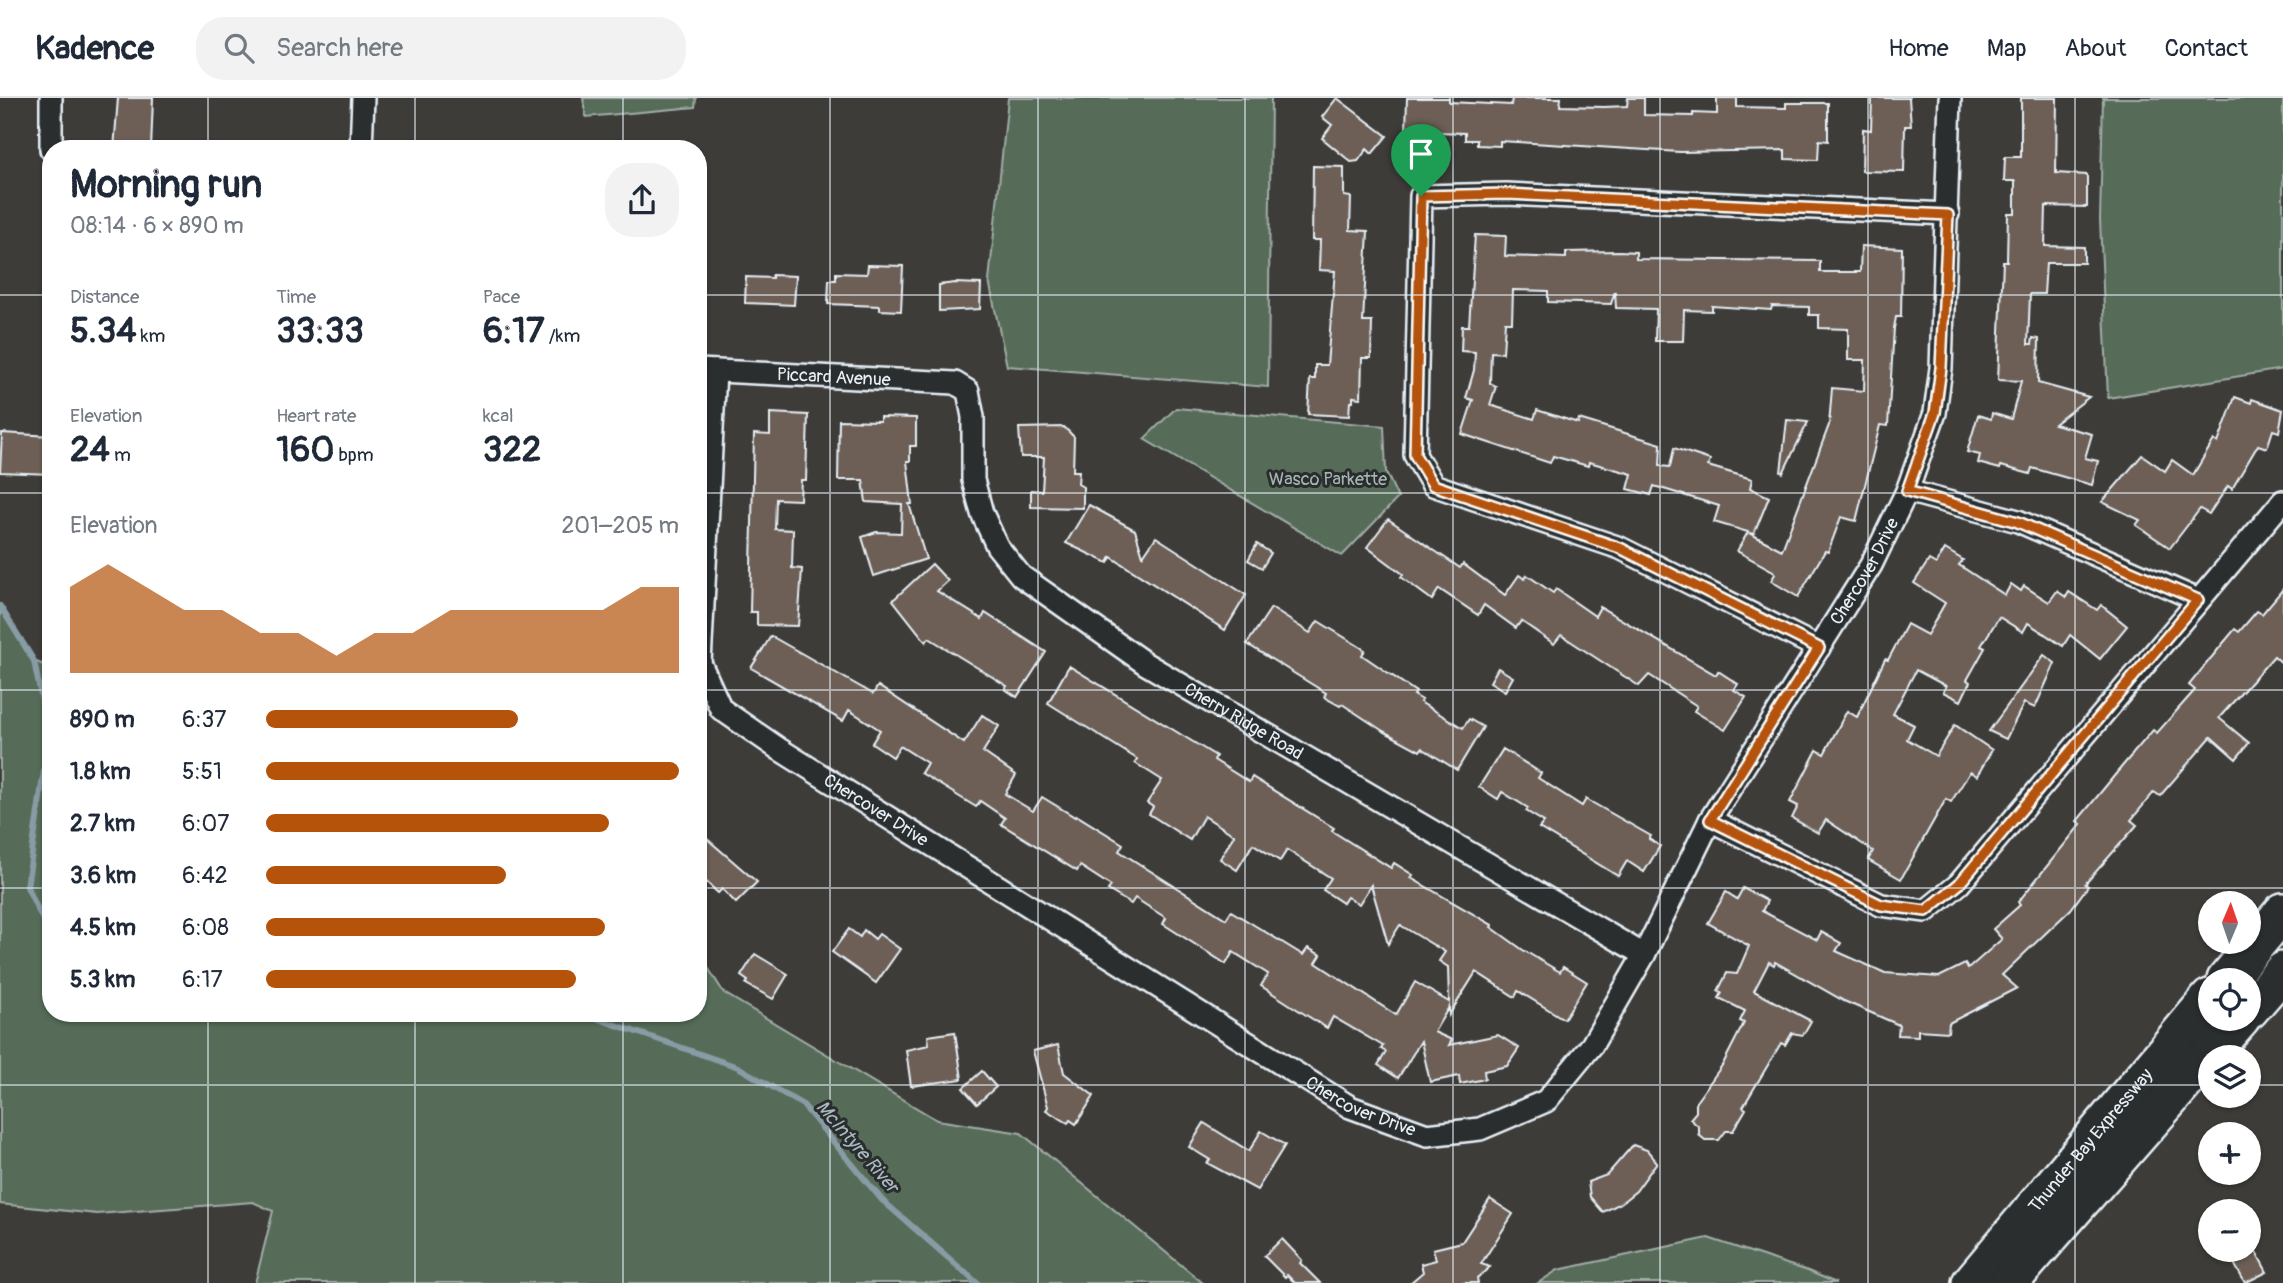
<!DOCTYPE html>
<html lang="en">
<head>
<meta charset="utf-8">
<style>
  :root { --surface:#fff; --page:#f2f2f3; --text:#1f2937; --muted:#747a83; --line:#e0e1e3; --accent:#b45309 }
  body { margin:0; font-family:Pangolin,sans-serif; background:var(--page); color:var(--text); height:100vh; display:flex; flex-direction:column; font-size:26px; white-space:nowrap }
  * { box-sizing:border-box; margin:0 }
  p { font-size:23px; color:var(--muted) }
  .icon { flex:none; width:38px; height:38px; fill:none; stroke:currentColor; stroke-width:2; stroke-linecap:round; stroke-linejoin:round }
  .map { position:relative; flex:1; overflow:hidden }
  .panel { position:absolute; left:42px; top:42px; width:665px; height:882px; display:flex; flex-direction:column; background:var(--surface); border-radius:28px; box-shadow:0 2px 5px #0004 }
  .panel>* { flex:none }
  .needle { width:46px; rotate:2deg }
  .buttons { position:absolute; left:2198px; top:793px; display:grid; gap:14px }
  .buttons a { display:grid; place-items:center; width:63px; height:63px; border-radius:50%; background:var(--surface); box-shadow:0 2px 5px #0004; font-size:35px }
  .pin { position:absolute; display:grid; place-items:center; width:60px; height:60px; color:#fff; margin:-72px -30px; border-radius:50% 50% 50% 0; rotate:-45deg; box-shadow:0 0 7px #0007 }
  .pin .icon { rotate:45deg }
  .round { display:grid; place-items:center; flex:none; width:74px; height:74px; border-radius:28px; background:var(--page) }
  .summary { display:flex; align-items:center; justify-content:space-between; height:119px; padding:0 28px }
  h1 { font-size:38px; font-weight:800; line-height:52px }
  .metrics { display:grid; grid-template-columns:repeat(3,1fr); gap:10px; height:119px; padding:7px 28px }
  .metrics div { display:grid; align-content:center }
  .metrics b { font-size:35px; font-weight:800 }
  .metrics small { font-size:19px; font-weight:400 }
  .metrics p { font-size:19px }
  .chart { height:196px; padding:14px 28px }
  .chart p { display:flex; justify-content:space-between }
  .chart svg { width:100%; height:126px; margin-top:7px; fill:var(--accent); opacity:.7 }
  ul { padding:0 28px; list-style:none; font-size:23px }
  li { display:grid; grid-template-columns:112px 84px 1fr; align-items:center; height:52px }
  li i { height:18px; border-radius:9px; background:var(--accent) }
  header { display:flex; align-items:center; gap:42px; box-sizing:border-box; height:98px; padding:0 35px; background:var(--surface); border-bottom:2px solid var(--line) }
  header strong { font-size:33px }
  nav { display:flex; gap:38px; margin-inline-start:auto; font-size:24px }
  .search { width:490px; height:63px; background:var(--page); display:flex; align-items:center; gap:18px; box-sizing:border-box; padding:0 24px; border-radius:28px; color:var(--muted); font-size:26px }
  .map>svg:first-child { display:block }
</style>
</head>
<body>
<header>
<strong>Kadence</strong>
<div class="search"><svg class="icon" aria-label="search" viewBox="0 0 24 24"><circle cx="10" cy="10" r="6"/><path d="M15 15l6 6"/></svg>Search here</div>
<nav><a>Home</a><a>Map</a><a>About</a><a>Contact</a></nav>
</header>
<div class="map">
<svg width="2283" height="1185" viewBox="0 0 2283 1185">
  <rect width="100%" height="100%" fill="#3e3c39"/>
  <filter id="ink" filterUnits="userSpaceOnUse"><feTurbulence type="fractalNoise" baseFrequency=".0143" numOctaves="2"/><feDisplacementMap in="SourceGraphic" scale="14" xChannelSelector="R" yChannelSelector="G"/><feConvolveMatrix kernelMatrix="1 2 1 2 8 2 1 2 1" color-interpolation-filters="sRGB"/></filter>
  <g filter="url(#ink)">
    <g fill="#576c58" stroke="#a0aea8" stroke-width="2">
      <path d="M583,0H696L695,9L586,19Z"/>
      <path d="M1008,0H1271L1268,289L1007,268L989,183Z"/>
      <path d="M2103,0H2283V271L2108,300L2100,122Z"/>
      <path d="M1176,310L1384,328L1386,374L1398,400L1342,458L1144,341Z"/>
      <path d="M0,508L34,563L51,570V915H698V854L724,895L937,1022L1021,1035L1203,1185H255L273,1113L253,1104L97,1116L0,1106Z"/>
      <path d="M1708,1140L1808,1173L1836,1185H1538L1558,1172Z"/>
    </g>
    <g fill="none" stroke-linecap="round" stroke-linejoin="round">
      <g stroke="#889ca5" stroke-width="6">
        <path d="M0,508L34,563L49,638L27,789L42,820L51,827"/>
        <path d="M581,915L738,969L803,1007L882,1102L977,1185"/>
      </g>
    </g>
    <g fill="#6d5e54" stroke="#e8f1f8" stroke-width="2" fill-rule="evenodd">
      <path d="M118,0H153L151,51H114Z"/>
      <path d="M1337,0L1387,38L1372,56L1367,51L1358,63L1351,64L1322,40L1332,27L1322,19Z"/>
      <path d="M1407,0H1449V4L1511,7L1512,0H1561L1560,8L1604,9L1627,8L1628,0H1644V17L1693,18V15L1717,16V0H1737V9L1786,10V5H1828V43L1819,42L1818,62L1785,61V52L1680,54L1500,43V48L1477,47V42H1465V35L1406,33Z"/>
      <path d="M1872,0H1909L1911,28H1905L1904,74L1862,73L1863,31L1871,32Z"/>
      <path d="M2021,0H2057L2056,75L2087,77V109L2046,108L2045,148L2084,149V165H2046L2044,196H2030L2028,246H2032L2033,240L2039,241L2038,285L2089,299L2054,326L2092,336L2085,360L2098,363L2092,387L2032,370L2030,376L2001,368L2000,371L1978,365L1980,357L1967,354L1978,317L1991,321L1992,315L2011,321L2021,283L1998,282L2003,163H2007L2008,115H2015V83H2004L2005,59H2021Z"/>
      <path d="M1313,68L1344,69V98L1351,99L1350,132L1368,133L1363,224H1372L1371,260H1362L1361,300L1353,299V304H1350L1349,318L1308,316L1310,281H1315V267H1327L1335,173L1319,172L1320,142H1312Z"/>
      <path d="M1475,137L1506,138L1505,158L1566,160V154L1620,153L1636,154V161L1820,163V174H1860L1861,148L1902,150L1901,219H1896L1894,230L1888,328L1880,327L1856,423L1841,419L1828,454L1825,453L1798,499L1771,483L1775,476L1773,473L1737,453L1748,434L1714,424L1719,408L1654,388L1651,397L1628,391L1632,376L1589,364L1588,368L1553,358L1550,365L1462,336L1473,302L1466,300L1474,272L1475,254L1461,253L1462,228H1469ZM1513,192L1548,193V204L1611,206L1615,193L1616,210L1656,211L1655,243H1683L1684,212L1712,213V208L1771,212L1772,208L1809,209V217H1819V230L1848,231V262H1865L1864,293L1832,290L1829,327L1782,452L1749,435L1754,436L1769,399L1750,390L1752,381L1708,368L1710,362L1674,350L1670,369L1660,368L1661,346L1579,321L1578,325L1537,312L1534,321L1490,307L1496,288L1490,285L1491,254L1503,255L1505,224H1512Z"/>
      <path d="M868,167L903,168L901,213L880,212V208L828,206L829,182H836V175L867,176Z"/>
      <path d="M772,177L796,178L794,207L745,205L746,179L772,180Z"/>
      <path d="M955,185L981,186L980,211L939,213V187Z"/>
      <path d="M2235,299L2251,305L2252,301L2283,312L2279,334L2273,332L2267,350L2258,347L2232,391L2228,388L2209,416L2200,411L2170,450L2136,427L2140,422L2102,404L2142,357L2165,373L2172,362L2193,377L2214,342L2218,345Z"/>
      <path d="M770,315L808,317L806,382H801L800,402L776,401L775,431L793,432L792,470L802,471L798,528L757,527V514H750L754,336L770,337Z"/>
      <path d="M880,319L916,320V348H910V363H907L912,406H909L926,461L874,478L862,439L876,434L901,435L902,406L866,404L863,382H838L839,322L880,323Z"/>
      <path d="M1787,322L1808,324L1783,375L1781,374Z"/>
      <path d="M1064,329L1074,339L1073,373H1079L1078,386L1083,389V410L1031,409V392L1042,393L1044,359H1021L1019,330Z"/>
      <path d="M2,335L51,338V376L0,374Z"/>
      <path d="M1089,407L1135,432L1143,458L1156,439L1246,497L1225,532L1111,459L1108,465L1066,445Z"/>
      <path d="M1388,421L1460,470L1463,466L1505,497L1519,477L1525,481L1527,477L1553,495L1556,491L1595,518L1600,509L1716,577L1718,573L1738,586L1734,592L1746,599L1725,632L1694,613L1697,608L1649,577L1639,588L1561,537L1554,546L1521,523L1516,530L1484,507L1478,517L1439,491L1432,502L1401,479L1403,476L1367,449Z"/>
      <path d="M1257,446L1271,455L1262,470L1248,462Z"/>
      <path d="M1945,451L1963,462L1959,467L2005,497L2011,486L2021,493L2024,488L2049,504L2057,493L2066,499L2069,494L2097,512L2101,507L2127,528L2100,561L2070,537L2063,548L2028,525L2023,534L1999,519L1981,548L1985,550L1967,582L1970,584L1961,603L1943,594L1946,588L1916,572L1893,616L1914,627L1907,641L1936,658L1955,627L1992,652L1977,678L1970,674L1951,704L1946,701L1901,781L1868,762L1873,753L1826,722L1818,735L1792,720L1798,708L1790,704L1817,652L1824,656L1847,613L1857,619L1885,561L1888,562L1907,526L1927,537L1945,505L1914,485L1929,462L1936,466Z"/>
      <path d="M932,466L948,483L937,493L982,521L985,515L1046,554L1017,599L1005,591L1007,588L929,540L926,544L893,502Z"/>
      <path d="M2283,491V566L2274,558L2219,620L2249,645L2236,661L2211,639L2160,698L2154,694L2131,722L2137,727L2085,786L2088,788L2071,811L2002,877L2017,890L1949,925L1948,934L1918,932V938L1898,937L1899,927L1844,903L1775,864L1774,867L1769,864L1754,893L1811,923L1803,937L1792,935L1785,947L1781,945L1743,1009L1746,1011L1733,1033H1726L1719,1042H1705L1699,1037V1029L1690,1021L1696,1014V1004L1723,966L1744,925L1740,923L1745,913L1719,900L1722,895L1718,893L1727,875L1737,876L1749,848L1708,825L1726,794L1737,801L1743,790L1767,803L1762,813L1817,842L1821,834L1841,845L1836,853L1885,875L1939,879L1965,866L1968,871L2002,841L1993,831L2020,807L2018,804L2081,726L2077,723L2124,666L2153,632L2157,635L2195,592L2189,587L2220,549L2235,531L2239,534L2257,513L2262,516Z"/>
      <path d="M1271,510L1310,535L1318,523L1365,552L1362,557L1416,594L1414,597L1422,602L1420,604L1463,630L1469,621L1483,629L1457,672L1422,650L1420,653L1383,633L1342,606L1340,608L1324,599L1326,595L1247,546Z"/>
      <path d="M771,538L873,596L878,588L964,645L982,617L999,628L983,654L1016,677L1005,696L1033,713L1042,699L1075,719L1076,717L1123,746L1119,753L1226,821L1231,813L1303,857L1308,850L1321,857L1316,865L1396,917L1415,884L1449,904L1448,869L1439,863L1445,854L1400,827L1388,846L1371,787L1359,806L1347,799L1343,805L1323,792L1331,780L1287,752L1280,763L1253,746L1237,772L1220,761L1234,737L1204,718L1190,742L1149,716L1153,709L1147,705L1162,682L1135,665L1137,661L1048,605L1069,568L1216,658L1214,662L1249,684L1252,679L1334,730L1332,733L1391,770L1394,765L1413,777L1411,780L1492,827L1491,829L1523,852L1560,874L1563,869L1587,884L1564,921L1518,893L1515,899L1476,874L1449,917V909L1434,934L1452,942L1449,947L1498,937L1519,950L1507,968L1484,973L1485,981L1460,986L1459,978L1430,984L1421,943L1398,980L1378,967L1386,954L1381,951L1383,948L1333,919L1327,930L1306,917L1261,888L1268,876L1233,854L1226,866L1163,826L1166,820L1135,800L1131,806L1108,792L1111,788L1080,768L1077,773L1001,726L1005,720L980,703L976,709L921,675L927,665L900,648L893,659L872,645L880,632L849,612L843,623L751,570Z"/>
      <path d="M2044,557L2055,565L2035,610L2024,605L2006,641L1989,633Z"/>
      <path d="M1498,570L1513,579L1505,593L1490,584Z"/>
      <path d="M1503,651L1541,675L1538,680L1582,708L1586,701L1651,738L1649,741L1660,748L1644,774L1627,763L1618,778L1539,730L1544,724L1526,713L1528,710L1502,694L1498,701L1479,689Z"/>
      <path d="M698,733L757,784L736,805L722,791L718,795L698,776Z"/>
      <path d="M849,831L860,839L864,832L875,841L879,836L900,851L876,885L832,854Z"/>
      <path d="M755,856L788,876L773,901L746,886L748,883L741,878Z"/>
      <path d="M955,934L962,981L911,988L906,952L929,947L928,938Z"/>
      <path d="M1058,947L1064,975L1094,998L1076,1026L1070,1022L1068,1025L1046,1012L1048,1009L1033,953Z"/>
      <path d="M982,973L996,989L977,1006L963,990Z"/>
      <path d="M1204,1025L1249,1053L1261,1033L1285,1047L1257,1092L1207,1065L1210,1062L1189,1049Z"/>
      <path d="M1633,1047L1647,1052L1657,1064L1636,1093L1621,1105L1603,1114L1590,1099L1588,1084L1607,1077Z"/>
      <path d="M1490,1101L1513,1116L1481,1166L1490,1169L1477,1180L1478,1185H1410L1423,1174L1421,1166L1436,1162L1433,1151L1462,1144Z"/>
      <path d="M1282,1141L1302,1162L1300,1165L1320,1185H1295L1287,1177L1285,1179L1264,1158Z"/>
      <path d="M2253,1148L2267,1174L2245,1185L2231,1160Z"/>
    </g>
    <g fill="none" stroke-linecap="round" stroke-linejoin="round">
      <g stroke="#e8f1f8" stroke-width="26">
        <g id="street">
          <path d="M51,51V0"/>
          <path d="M361,51L363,0"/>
          <path id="s1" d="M698,272L955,285L968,293L973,319V382L982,415L997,448L1021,478L1146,566L1644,857"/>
          <path id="s2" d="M715,273L700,565L721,611L779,651L1350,1009L1427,1037L1480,1031L1546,1003L1592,947L1644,857L1710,722L1871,467L1907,393L1935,315L1941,270L1950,0"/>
          <path d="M1907,393L2018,423L2198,502"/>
          <path d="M1819,550L1620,450L1433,387L1415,357L1421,98L1506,96L1948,116"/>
          <path d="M1710,722L1881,807L1926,813L1959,786L2283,403"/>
        </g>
      </g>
      <g stroke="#e8f1f8" stroke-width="42">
        <g id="highway">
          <path d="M2226,882L2283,814"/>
          <path d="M2249,912L2283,873"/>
          <path id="s3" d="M1971,1185L2210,900"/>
          <path d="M2009,1185L2241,920"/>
        </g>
      </g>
      <use href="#street" stroke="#2a2d2e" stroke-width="21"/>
      <use href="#highway" stroke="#2a2d2e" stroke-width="37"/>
    </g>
  </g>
  <g fill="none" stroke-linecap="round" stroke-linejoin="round" filter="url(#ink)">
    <g stroke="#fff" stroke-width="14">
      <path id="route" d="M1506,96L1948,117L1941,270L1935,315L1907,393L2018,424L2198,502L1959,786L1926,813L1881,807L1710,722L1819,550L1620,450L1433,387L1415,357L1421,98Z"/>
    </g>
    <use href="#route" stroke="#b45309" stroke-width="9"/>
  </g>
  <path fill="none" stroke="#e8f1f8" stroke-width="2" stroke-opacity="0.55" d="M208,0V51M415,0V51M623,0V51M830,0V1185M1038,0V1185M1245,0V1185M1453,0V1185M1660,0V1185M1868,0V1185M2075,0V1185M0,197H51M698,197H2283M0,395H51M698,395H2283M0,592H51M698,592H2283M0,790H51M698,790H2283M208,915V1185M415,915V1185M623,915V1185M0,987H2210M2249,987H2283"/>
  <g text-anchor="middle" stroke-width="6" stroke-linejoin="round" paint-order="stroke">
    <g font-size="18" fill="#e8f1f8" stroke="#2a2d2e">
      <text dy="6" stroke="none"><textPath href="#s1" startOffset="136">Piccard Avenue</textPath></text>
      <text dy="6" stroke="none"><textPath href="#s2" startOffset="1914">Chercover Drive</textPath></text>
      <text dy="6" stroke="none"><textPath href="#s1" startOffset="737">Cherry Ridge Road</textPath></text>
      <text dy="6" stroke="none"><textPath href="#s2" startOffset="528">Chercover Drive</textPath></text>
      <text dy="6" stroke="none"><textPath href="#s2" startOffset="1097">Chercover Drive</textPath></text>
      <text dy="6" stroke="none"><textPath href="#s3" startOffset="186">Thunder Bay Expressway</textPath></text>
    </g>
    <g font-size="18" fill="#a7b5b0" stroke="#2a2d2e">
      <text x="1328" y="387">Wasco Parkette</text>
    </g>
    <g font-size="19" font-style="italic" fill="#a8b9c0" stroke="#2a2d2e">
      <text transform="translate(858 1048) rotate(49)" y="7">McIntyre River</text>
    </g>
  </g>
</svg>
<div class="buttons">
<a><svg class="needle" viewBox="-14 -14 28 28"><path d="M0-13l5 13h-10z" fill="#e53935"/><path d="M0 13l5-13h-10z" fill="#747a83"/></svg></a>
<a><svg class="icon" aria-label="locate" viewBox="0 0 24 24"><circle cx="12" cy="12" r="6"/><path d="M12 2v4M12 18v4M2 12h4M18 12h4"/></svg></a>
<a><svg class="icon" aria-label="layers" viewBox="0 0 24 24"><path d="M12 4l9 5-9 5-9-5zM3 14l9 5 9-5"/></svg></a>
<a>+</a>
<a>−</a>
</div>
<div class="pin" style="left:1421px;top:98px;background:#1e9e55"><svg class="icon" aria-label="arrive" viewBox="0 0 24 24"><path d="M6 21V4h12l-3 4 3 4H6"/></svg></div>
<section class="panel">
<div class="summary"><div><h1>Morning run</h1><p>08:14 · 6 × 890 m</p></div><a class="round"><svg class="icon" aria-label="share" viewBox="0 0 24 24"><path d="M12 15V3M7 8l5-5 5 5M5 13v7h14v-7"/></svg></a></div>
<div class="metrics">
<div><p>Distance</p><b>5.34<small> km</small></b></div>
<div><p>Time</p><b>33:33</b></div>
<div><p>Pace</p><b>6:17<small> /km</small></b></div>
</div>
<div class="metrics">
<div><p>Elevation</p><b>24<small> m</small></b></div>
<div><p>Heart rate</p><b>160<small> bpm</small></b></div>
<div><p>kcal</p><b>322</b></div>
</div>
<div class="chart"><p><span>Elevation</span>201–205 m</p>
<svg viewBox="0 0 160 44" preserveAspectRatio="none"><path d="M0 44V14L10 6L20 14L30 22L40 22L50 30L60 30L70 38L80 30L90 30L100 22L110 22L120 22L130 22L140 22L150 14L160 14V44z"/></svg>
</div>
<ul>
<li><b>890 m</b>6:37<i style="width:61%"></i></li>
<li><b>1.8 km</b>5:51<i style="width:100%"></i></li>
<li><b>2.7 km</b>6:07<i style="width:83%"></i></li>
<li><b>3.6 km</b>6:42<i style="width:58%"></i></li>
<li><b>4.5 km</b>6:08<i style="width:82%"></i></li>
<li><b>5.3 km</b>6:17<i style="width:75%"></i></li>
</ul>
</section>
</div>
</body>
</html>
